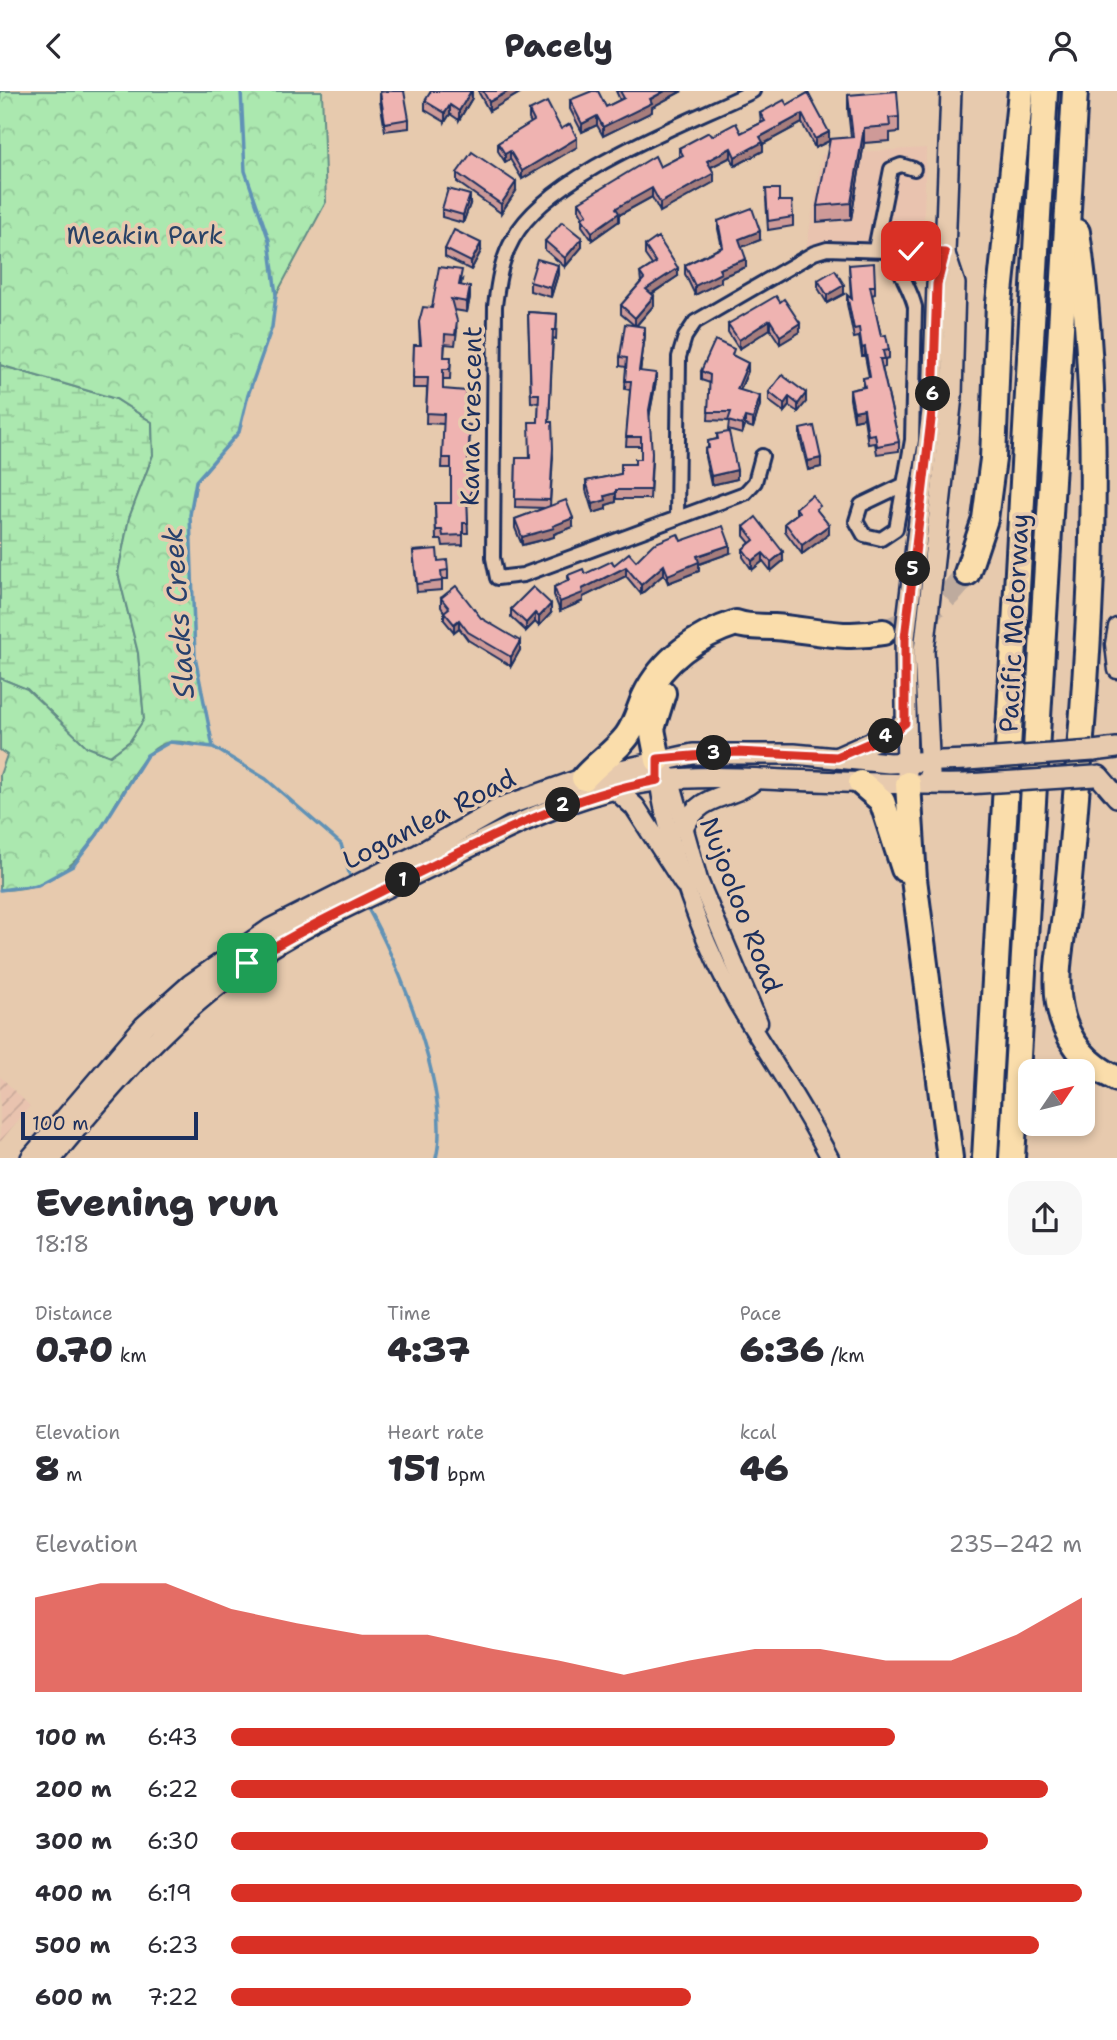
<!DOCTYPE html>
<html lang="en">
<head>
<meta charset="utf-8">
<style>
  :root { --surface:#fff; --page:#f7f7f7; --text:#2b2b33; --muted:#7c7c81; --accent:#d93025 }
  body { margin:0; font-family:"Shantell Sans",sans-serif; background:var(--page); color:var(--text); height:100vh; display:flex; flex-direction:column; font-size:26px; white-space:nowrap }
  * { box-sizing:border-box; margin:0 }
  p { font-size:23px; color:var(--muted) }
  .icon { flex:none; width:38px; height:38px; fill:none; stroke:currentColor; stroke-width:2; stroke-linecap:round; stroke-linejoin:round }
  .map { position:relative; height:1067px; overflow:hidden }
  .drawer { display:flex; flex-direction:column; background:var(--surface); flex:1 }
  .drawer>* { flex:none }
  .needle { width:46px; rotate:55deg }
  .controls { position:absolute; left:1018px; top:968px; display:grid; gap:14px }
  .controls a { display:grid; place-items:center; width:77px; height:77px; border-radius:14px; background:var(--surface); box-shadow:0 4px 10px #0003; font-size:35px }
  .scale { position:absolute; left:21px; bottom:18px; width:177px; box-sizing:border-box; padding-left:7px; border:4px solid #1b2f5e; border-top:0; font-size:19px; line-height:24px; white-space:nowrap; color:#1b2f5e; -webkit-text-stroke:5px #e7caae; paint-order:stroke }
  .pin { position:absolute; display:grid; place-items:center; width:60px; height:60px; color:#fff; margin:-30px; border-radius:14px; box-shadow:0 4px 10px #0006 }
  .km { position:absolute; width:35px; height:35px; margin:-18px; border-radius:50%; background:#222; color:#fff; font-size:19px; line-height:35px; text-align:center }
  .round { display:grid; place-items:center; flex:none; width:74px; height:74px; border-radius:21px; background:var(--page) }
  .overview { display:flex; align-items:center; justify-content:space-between; height:119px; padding:0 35px }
  h1 { font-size:38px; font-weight:800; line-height:52px }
  .figures { display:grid; grid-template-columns:repeat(3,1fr); gap:10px; height:119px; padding:7px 35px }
  .figures div { display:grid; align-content:center }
  .figures b { font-size:35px; font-weight:800 }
  .figures small { font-size:19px; font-weight:400 }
  .figures p { font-size:19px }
  .chart { height:196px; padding:14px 35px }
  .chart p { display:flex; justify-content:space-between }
  .chart svg { width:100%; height:126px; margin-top:7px; fill:var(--accent); opacity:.7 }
  ul { padding:0 35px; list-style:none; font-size:23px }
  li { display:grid; grid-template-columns:112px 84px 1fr; align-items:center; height:52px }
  li i { height:18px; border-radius:9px; background:var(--accent) }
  header { display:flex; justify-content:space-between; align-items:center; height:91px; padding:0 35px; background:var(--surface); font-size:32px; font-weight:800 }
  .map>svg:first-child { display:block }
</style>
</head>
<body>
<header><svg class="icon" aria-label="back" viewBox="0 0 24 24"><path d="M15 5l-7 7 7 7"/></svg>Pacely<svg class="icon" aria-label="person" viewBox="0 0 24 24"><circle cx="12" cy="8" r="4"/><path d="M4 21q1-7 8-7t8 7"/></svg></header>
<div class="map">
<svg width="1117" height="1067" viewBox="0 0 1117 1067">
  <defs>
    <pattern id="industrial-furrows" width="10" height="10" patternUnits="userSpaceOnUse" patternTransform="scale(1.75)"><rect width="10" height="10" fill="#e9c3af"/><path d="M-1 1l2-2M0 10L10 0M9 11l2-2" fill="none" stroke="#c7a899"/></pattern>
    <pattern id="wetland-marsh" width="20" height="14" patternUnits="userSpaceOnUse" patternTransform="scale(1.75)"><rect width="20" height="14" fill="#abe8af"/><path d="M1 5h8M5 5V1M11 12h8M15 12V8" fill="none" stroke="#93c799"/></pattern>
    <pattern id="park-crowns" width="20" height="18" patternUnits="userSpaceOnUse" patternTransform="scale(1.75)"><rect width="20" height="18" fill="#abe8af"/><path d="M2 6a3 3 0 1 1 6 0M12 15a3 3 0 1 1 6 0" fill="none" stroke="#93c799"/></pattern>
  </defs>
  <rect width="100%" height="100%" fill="#e7caae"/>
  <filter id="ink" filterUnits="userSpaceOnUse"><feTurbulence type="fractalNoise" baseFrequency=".0143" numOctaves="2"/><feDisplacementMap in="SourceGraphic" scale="14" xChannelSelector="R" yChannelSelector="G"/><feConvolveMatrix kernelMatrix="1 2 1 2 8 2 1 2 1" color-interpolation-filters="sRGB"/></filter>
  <g filter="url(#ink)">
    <path fill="#e9c3af" d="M926,57L923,156L846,151L806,160L822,63Z"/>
    <path fill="url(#industrial-furrows)" d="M0,985L30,1015L0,1051Z"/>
    <path fill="url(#wetland-marsh)" stroke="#638c86" stroke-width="2" d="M0,274L116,308L152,331L153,364L129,427L118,482L138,562L144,629L130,650L110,665L87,656L27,598L0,587Z"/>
    <path fill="url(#park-crowns)" stroke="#638c86" stroke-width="2" d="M0,0H322L326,111L276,204L272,236L248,304L239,341L197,390L190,424L195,566L213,656C201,655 182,648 170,651C153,654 143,669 134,682C99,737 77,800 0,799V684L7,664L0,659V587L27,598L87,656L110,665L130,650L144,628L138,562L118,482L129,427L153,364L152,331L116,308L0,274Z"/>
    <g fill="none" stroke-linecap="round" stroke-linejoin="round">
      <g stroke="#6192b6" stroke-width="3.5">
        <path d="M213,656L195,566L190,424L196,390L239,341L248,304L272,236L276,204L269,149L245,80L241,0"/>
        <path d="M0,799L38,794L73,775L97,744L147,664L170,651L213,656L266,688L341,753L351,789"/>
        <path d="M366,814C399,872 452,1002 436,1067"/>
      </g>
      <path stroke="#beab9e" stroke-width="24" stroke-dasharray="24 12" stroke-linecap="butt" d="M883,541C922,525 941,517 967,482"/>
      <g stroke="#1b2f5e" stroke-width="18">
        <g id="minor">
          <path d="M753,0C685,33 549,82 513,148C501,169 498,191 495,215L493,467L497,487L523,484L745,402L755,391L762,365"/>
          <path d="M875,158L891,78L901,74L914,78"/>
          <path d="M898,160C897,185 909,192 915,216L912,349L896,438L881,448L864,444L856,430L861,414L903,394"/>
          <path d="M677,427L679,266L685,246L695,231L814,162L827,158L945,162"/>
        </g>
      </g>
      <g stroke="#1b2f5e" stroke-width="21">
        <g id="tertiary">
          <path d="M1117,536L1114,553L1117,579"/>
          <path d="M658,680C659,707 667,732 674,758C691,817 715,878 748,930C776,975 805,1019 830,1067"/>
          <path d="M666,681L671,689L699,789L759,931"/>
        </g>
      </g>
      <g stroke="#1b2f5e" stroke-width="24">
        <g id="secondary">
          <path d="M1093,660L1117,657"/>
          <path d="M838,666L890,643L905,632"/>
          <path d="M907,682L905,547L933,312L937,193L945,162L951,0"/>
          <path d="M930,683L924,560L952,305L955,193L945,163"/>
          <path d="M1099,685L1117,706"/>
          <path d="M615,698L635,716L684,792"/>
          <path d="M683,737C703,699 728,711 756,688"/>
          <path d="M31,1067L144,935L191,893L270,838L419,763L502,716L584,687L693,663H794L889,672L967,669"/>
          <path d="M52,1067C111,995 169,927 246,873C305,832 374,804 438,772C507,737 577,701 655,690C698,684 744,687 787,689C847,691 907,694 967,693"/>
        </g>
      </g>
      <g stroke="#1b2f5e" stroke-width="30">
        <g id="motorway">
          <path d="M1077,141C1101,311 1094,488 1080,659C1075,712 1072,764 1066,817C1062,848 1054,881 1059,912C1064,947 1085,973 1117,988"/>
          <path d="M967,482L985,428L993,368L999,212L1021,0"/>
          <path d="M658,669L652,638L663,602"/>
          <path d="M584,687C597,672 615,661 627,645C636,633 639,618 645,605C663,568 698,544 736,532C749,537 760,535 774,536C814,539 841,549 883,541"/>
          <path d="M861,692L882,710L904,778"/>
          <path d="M908,693L914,788L950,1067"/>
          <path d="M985,1067L1045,0"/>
          <path d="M1012,1067L1075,0"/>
        </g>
      </g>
      <use href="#minor" stroke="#e7caae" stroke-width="12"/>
      <use href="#tertiary" stroke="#e7caae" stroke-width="16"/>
      <use href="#secondary" stroke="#e7caae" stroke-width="19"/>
      <use href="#motorway" stroke="#faddab" stroke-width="24"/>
      <g stroke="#1b2f5e" stroke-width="24" stroke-linecap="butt">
        <g id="secondary-bridge">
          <path d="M967,669L1093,660"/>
          <path d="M967,693L1094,685"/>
        </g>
      </g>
      <use href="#secondary-bridge" stroke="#e7caae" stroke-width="19"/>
    </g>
    <g fill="#ce9a98" stroke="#1b2f5e" stroke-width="2">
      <path d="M472,0V7L459,29L450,23L445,31L425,19V10Z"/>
      <path d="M479,0H523L489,20L479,2Z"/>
      <path d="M616,0H682L652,16V21L603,45L597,34L582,41L570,18V9L606,16L620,9Z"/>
      <path d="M380,1L409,28V37L385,40L380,10Z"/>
      <path d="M808,2L829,50L815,57L802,32L763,53V60L735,75L731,66L711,76L714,91L660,121L652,106L619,124V130L592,149L582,135V127L583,126L579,119V111L660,76L679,66V57L712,45L741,42L761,32L760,22L787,14Z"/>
      <path d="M848,4L899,26V41L890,42V50L864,52L851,128L817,131V115L851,46L848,19Z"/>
      <path d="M529,20L561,38L577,56L522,88L510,68L505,71L498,60V52L531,32L529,28Z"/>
      <path d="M457,82L516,100L501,122L457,91Z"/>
      <path d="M766,107L779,110L793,126V135L768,139Z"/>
      <path d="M470,113L463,132L442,126V118Z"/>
      <path d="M718,130L760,149L741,156L746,176L721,186V191L695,204L685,183V174L722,156L718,138Z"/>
      <path d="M545,150L582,156L565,176L545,159Z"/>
      <path d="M645,155L678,185L652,203L654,214L636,235L645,245L640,280L656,290L649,325L652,370L650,408H616V411L606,414V418L593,422L586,399V390L621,383L641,368V355H626L630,299L625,298L626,276L620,275V266L634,234L621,223V214L641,191L640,182L652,174L645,164Z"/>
      <path d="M445,158L481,160L471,179L445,166Z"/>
      <path d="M849,174L875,195V203L872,204L881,245L889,259V267L885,268V276L882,277L899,351V360L877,363L875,352L868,353L864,327L854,329L850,308V299L863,296V287L869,286L865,265H862L859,246L854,247L847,213V204L851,208Z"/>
      <path d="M558,183L551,206L530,200V191Z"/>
      <path d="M462,189L461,194L470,206L467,221L454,219L457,240L455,254L445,253L444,266H451L450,288H443V298L465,333L470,344L468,372H471V414H467L468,442H463V454L443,455L442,449H436L435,412H451V377H442L444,333L426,332L427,297H413L414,254H420L419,231Z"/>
      <path d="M818,189L844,203L827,212L818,197Z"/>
      <path d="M780,211L800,241L780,253L770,238L739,258L728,241V233Z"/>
      <path d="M528,221L557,223L556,248L553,247L549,331L553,366L550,415L573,436L554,443V446L522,454L515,437V428L545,417L515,416L516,367H530L538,331L539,312L531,311Z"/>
      <path d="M734,265L748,280L740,299L760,314L753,337L745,334L742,343L728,339L729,330L708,329L710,292L701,289V280Z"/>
      <path d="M782,284L806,311L798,321L789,315L784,321L769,310V301Z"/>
      <path d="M800,338L821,376L808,379L800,346Z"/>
      <path d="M717,343L737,388L711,394L705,366V358L708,357V350L717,348Z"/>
      <path d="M796,417L820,423L829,443L802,463L785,440V432L796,423Z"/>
      <path d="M744,436L783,470L771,480L763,470L752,479L743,466V458L750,452L744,445Z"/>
      <path d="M681,450L730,462L699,473V480L668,492L664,483L641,503L626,485L583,506V510L560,520L554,504V496L568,489V484L585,483L614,474L636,470Z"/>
      <path d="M413,460L438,470L448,479V488H442V499L417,501Z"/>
      <path d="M441,507L481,527L520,559L511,575L468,549L459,537L454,541L444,529V521L441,516Z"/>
      <path d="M511,518L551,522L539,535L535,531L526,540L511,526Z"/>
    </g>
    <g fill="#a77d7c" stroke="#1b2f5e" stroke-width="2">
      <path d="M471,0L472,7L459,29V20Z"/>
      <path d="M509,0H523L489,20V11Z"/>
      <path d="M665,0H682L652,16V21L603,45V36Z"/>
      <path d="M450,14V23L445,31V22Z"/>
      <path d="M802,23V32L763,53V60L735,75V66L760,46Z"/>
      <path d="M597,25V34L582,41V33Z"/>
      <path d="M864,37V52L851,128V112Z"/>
      <path d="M829,41V50L815,57V48Z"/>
      <path d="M577,47V56L522,88V80Z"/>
      <path d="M731,57V66L707,78V70Z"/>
      <path d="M510,60V68L505,71V63Z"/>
      <path d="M714,82V91L660,121V112Z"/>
      <path d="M516,91V100L501,122V113Z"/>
      <path d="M652,97V106L619,124V130L592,149V141L616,117Z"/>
      <path d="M470,104V113L463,132V124Z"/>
      <path d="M760,140V149L739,157V148Z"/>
      <path d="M582,147V156L565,176V167Z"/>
      <path d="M481,152V160L471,179V171Z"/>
      <path d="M746,168V176L721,186V191L695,204V195L719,178Z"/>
      <path d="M558,174V183L551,206V197Z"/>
      <path d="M678,177V185L646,206V198Z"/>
      <path d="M844,194V203L827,212V204Z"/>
      <path d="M470,196V206L467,221V211Z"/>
      <path d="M654,205V214L635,236V227Z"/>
      <path d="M770,229V238L739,258V249Z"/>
      <path d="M800,232V241L780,253V245Z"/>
      <path d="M645,236V245L639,288V280Z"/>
      <path d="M865,256V265H862V257Z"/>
      <path d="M748,272V280L737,306V298Z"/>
      <path d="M656,282V290L649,327V319Z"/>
      <path d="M806,302V311L798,321V313Z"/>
      <path d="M760,305V314L753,337V328Z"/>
      <path d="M789,306V315L784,321V313Z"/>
      <path d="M864,318V327L854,329V320Z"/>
      <path d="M745,326V334L742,343V334Z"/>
      <path d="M821,367V376L808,379V370Z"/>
      <path d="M737,379V388L711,394V385Z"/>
      <path d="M616,402V411L606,414V418L593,422V413L605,405Z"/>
      <path d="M573,427V436L554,443V446L522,454V446Z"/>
      <path d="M829,434V443L802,463V454Z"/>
      <path d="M730,454V462L699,473V480L668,492V484L697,465Z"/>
      <path d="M783,461V470L771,480V471Z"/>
      <path d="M763,462V470L752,479V470Z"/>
      <path d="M664,474V483L641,503V494Z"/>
      <path d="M626,476V485L583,506V510L560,520V511L582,498Z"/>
      <path d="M551,513V522L539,535V526Z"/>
      <path d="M535,522V531L526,540V532Z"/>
      <path d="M459,529V537L454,541V533Z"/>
      <path d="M520,550V559L511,575V566Z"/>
    </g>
    <g fill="#efb3b1" stroke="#1b2f5e" stroke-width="2">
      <path d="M387,0H404L409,28L385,32L380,1Z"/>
      <path d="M431,0H471L459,20L450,14L445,22L425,10Z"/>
      <path d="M483,0H509L489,11Z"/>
      <path d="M592,0H598L606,16L624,7L620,0H665L650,8L652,12L603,36L597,25L582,33L570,9Z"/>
      <path d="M897,0L899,26L889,27L890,35L864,37L851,112L817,115L830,48L853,46L848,4Z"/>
      <path d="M808,2L829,41L815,48L802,23L760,46L763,51L735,66L731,57L707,70L714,82L660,112L652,97L616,117L619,122L592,141L582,127L587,123L579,111L655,65L660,76L683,64L679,57L709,41L712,45L736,32L741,42L765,30L760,22L784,9L787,14Z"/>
      <path d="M547,11L561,38L570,33L577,47L522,80L510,60L505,63L498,52L534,30L529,20Z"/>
      <path d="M472,61L516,91L501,113L457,82Z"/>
      <path d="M448,98L470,104L463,124L442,118Z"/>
      <path d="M766,98H779V110H792L793,126L768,130Z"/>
      <path d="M752,117L760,140L739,148L746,168L719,178L721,182L695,195L685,174L723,156L718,130Z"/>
      <path d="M562,131L582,147L565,167L545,150Z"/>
      <path d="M454,139L481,152L471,171L445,158Z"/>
      <path d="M658,146L678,177L646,198L654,205L635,227L621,214L644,188L640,182L656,172L645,155Z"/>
      <path d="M537,168L558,174L551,197L530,191Z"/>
      <path d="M874,172L875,195H870L881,245L886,244L889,259L883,260L885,268H880L899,351L877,355L875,343L868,344L864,318L854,320L850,299L865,296L863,287L870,286L865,256L862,257L859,237L854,238L847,204L852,208L849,174Z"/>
      <path d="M439,176L462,179L459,194L470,196L467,211L451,208L457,230L455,244L445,243L444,266H451L450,278H443V298L466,300L465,333L470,334L468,372H471V404H467L468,432H463V444L443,445L442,439H436L435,412H451V367H442L444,323L426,322L428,287H413L414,254H421L419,231L423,216L432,217Z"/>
      <path d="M835,179L844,194L827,204L818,189Z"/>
      <path d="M776,205L780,211L784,208L800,232L780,245L770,229L739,249L728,233Z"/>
      <path d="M528,221L557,223L556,239H553L549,331H552L553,357L550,409L515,408L516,367H530L529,331H538L539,303H531Z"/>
      <path d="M625,233L645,236L639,280L656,282L649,319L652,362L650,399H616V402L605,405L606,409L593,413L586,390L621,383V373H635V368H641V346H626L631,290H625L627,267L620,266Z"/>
      <path d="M715,249L734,258L732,264L748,272L737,298L760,305L753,328L745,326L742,334L728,330L731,321H708L710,284L701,280Z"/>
      <path d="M782,284L806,302L798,313L789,306L784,313L769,301Z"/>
      <path d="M814,335L821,367L808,370L800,338Z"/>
      <path d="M729,341L737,379L711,385L705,358L709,357L708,350L718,348L717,343Z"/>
      <path d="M812,404L820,415L816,418L829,434L802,454L785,432L799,421L796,417Z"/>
      <path d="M566,409L573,427L553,435L554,437L522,446L515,428Z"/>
      <path d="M756,426L783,461L771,471L763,462L752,470L743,458L754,449L744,436Z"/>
      <path d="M723,435L730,454L697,465L699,471L668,484L664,474L641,494L626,476L582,498L583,502L560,511L554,496L570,489L568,484L583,478L585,483L612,470L614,474L629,462L636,470L653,453L678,443L681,450Z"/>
      <path d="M437,458L438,470L447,469L448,479L441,480L442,490L417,493L413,460Z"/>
      <path d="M456,495L481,527L520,550L511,566L468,541L459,529L454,533L444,521L449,517L441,507Z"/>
      <path d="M533,496L551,513L539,526L535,522L526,532L511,518Z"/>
    </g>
  </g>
  <g fill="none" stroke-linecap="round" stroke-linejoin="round" filter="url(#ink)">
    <g stroke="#fff" stroke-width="14">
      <path id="route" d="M247,872C300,839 356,813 412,785C492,745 569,705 658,689V668L737,661L837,666L891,643L905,632V547L933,312L937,193L945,162L911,160"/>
    </g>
    <use href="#route" stroke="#d93025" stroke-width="9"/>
  </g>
  <g text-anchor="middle" stroke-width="7" stroke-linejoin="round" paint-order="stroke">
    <g font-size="26" fill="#294266" stroke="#e7caae">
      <text x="145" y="153">Meakin Park</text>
    </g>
    <g font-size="26" fill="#1b2f5e" stroke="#e7caae">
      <text transform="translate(471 325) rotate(-89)" y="9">Kana Crescent</text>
      <text transform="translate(1014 532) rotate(-87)" y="9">Pacific Motorway</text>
      <text transform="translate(429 728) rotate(-27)" y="9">Loganlea Road</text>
      <text transform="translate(741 814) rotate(69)" y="9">Nujooloo Road</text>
    </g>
    <g font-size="28" font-style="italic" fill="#27406d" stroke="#e7caae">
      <text transform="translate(178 522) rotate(-94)" y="10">Slacks Creek</text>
    </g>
  </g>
</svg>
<div class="controls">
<a><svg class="needle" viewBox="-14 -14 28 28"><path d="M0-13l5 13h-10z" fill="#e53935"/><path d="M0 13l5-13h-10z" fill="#7c7c81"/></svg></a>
</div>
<div class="scale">100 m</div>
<div class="pin" style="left:247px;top:872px;background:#1e9e55"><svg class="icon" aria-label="arrive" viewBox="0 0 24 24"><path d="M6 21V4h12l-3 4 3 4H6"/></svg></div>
<div class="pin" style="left:911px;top:160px;background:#d93025"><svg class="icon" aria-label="check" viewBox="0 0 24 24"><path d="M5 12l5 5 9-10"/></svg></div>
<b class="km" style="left:403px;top:789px">1</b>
<b class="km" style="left:563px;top:714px">2</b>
<b class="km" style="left:714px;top:662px">3</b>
<b class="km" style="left:886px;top:645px">4</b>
<b class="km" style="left:913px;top:478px">5</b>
<b class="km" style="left:933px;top:303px">6</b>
</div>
<section class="drawer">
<div class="overview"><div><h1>Evening run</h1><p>18:18</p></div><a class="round"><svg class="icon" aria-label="share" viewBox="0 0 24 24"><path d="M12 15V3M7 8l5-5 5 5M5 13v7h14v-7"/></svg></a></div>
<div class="figures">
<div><p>Distance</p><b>0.70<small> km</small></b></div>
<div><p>Time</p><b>4:37</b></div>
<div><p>Pace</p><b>6:36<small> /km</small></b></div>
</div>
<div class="figures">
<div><p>Elevation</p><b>8<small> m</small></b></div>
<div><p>Heart rate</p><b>151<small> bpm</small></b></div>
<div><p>kcal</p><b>46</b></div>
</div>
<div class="chart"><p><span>Elevation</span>235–242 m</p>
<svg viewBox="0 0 160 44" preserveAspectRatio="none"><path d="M0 44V11L10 6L20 6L30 15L40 20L50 24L60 24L70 29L80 33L90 38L100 33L110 29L120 29L130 33L140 33L150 24L160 11V44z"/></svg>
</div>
<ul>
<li><b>100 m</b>6:43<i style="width:78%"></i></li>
<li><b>200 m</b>6:22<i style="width:96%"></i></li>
<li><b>300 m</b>6:30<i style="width:89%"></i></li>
<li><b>400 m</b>6:19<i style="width:100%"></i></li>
<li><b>500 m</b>6:23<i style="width:95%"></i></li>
<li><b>600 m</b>7:22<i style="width:54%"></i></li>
</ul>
</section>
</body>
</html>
